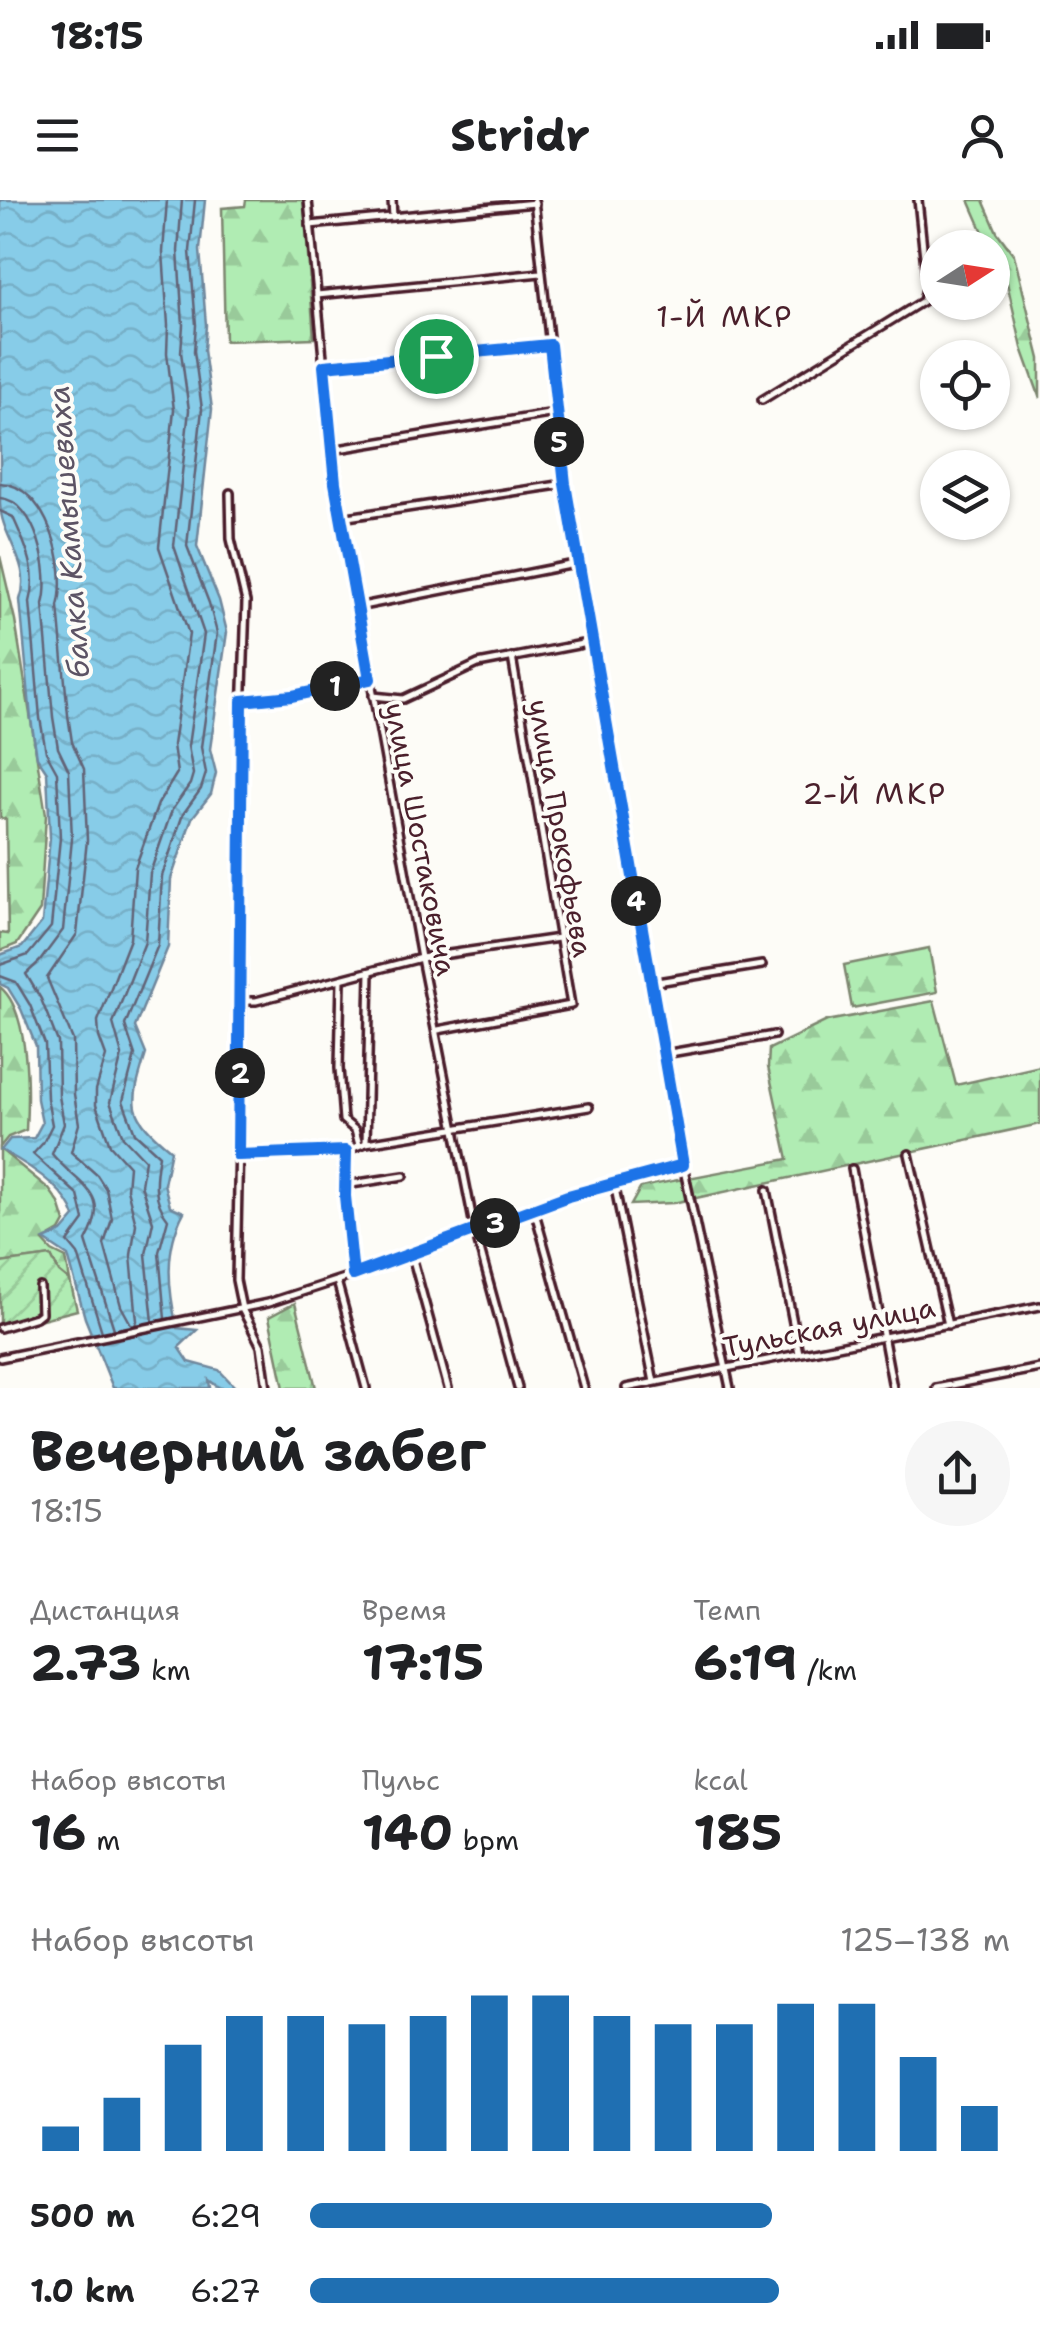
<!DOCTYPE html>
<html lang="ru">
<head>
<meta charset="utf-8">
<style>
  :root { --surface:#fff; --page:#f6f6f6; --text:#202124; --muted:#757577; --accent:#1f6fb2 }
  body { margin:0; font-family:"Shantell Sans",sans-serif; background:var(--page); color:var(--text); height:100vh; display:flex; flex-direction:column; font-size:38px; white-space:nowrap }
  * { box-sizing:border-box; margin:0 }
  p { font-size:32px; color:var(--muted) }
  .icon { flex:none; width:55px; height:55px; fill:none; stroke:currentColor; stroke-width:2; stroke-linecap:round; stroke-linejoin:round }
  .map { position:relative; height:1188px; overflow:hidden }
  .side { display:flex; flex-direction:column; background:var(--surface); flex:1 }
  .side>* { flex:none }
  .needle { width:65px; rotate:78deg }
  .fabs { position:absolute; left:920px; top:30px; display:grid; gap:20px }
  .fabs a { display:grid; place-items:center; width:90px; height:90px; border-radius:50%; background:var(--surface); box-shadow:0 2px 8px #0004; font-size:50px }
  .pin { position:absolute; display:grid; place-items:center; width:85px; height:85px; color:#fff; margin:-42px; border:5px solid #fff; border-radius:50%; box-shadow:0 2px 10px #0007 }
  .km { position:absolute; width:50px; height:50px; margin:-25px; border-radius:50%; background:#222; color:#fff; font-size:28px; line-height:50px; text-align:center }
  .round { display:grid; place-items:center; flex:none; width:105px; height:105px; border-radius:52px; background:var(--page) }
  .summary { display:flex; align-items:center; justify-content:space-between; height:170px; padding:0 30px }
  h1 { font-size:55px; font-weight:700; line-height:75px }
  .figures { display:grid; grid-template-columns:repeat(3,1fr); gap:15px; height:170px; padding:10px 30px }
  .figures div { display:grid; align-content:center }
  .figures b { font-size:50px; font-weight:700 }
  .figures small { font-size:28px; font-weight:400 }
  .figures p { font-size:28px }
  .chart { height:280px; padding:20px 30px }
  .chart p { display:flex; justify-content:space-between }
  .chart svg { width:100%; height:180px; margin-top:10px; stroke:var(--accent); stroke-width:6 }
  ul { padding:0 30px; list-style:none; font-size:32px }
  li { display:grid; grid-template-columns:160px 120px 1fr; align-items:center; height:75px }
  li i { height:25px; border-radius:12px; background:var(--accent) }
  .status { display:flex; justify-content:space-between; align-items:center; height:70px; padding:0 50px; background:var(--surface); direction:ltr }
  .status svg { height:28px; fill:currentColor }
  header { display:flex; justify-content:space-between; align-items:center; height:130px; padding:0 30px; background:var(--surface); font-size:45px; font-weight:700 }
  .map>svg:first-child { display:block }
</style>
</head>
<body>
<div class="status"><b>18:15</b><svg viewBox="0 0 49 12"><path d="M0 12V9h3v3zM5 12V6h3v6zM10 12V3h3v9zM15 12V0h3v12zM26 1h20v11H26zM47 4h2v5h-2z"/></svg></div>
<header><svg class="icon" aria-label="menu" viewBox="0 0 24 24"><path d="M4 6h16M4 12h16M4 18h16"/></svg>Stridr<svg class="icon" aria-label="person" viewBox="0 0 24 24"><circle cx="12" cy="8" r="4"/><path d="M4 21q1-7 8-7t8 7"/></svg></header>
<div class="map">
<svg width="1040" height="1188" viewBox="0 0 1040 1188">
  <defs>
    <pattern id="forest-firs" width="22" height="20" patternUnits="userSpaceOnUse" patternTransform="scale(2.5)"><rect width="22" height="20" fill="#b0ecb3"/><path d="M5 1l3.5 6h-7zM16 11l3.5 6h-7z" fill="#99ca9a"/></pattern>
    <pattern id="garden-furrows" width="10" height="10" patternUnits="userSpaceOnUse" patternTransform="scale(2.5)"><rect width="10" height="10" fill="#b0ecb3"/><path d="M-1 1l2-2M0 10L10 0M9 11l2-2" fill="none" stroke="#99ca9a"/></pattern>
    <pattern id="water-waves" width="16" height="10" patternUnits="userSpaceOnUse" patternTransform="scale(2.5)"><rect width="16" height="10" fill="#87cce8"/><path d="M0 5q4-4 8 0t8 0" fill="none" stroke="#76afc7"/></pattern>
  </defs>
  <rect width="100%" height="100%" fill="#fdfcf7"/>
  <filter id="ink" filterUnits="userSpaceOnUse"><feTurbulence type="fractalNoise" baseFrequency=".01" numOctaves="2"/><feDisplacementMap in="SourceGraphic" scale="20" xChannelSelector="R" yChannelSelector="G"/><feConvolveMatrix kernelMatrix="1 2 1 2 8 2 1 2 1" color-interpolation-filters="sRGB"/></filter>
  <g filter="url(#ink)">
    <g fill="url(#forest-firs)" stroke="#7d866f" stroke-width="2.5">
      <path d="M246,0H304L314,138L225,141L222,8L245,6Z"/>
      <path d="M969,0H983L997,32L1014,55L1040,159V198L1022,148L1002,61L986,39Z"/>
      <path d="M0,356L15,420L46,615L40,710L17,744L0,751V733L8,734L6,619L0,618Z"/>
      <path d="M929,748L937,792L852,808L844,765Z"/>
      <path d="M0,787C30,811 28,894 26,930L8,937L0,947Z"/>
      <path d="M934,801L956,885L1040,866V924L673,1003L631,1005L641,987L788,959L768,867L769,849L827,821Z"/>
      <path d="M0,949L49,989L59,1003L65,1022L60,1031L43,1041L52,1051L66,1058L70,1081L59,1072L51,1056L0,1063Z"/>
      <path d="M295,1103L316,1188H284L269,1117Z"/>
    </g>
    <path fill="url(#garden-furrows)" stroke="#7d866f" stroke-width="2.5" d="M51,1056L59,1072L70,1081L77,1110L0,1130V1063Z"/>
    <path fill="url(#water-waves)" stroke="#6f879c" stroke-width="2.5" d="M0,0H205L200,50L206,125L204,150L212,209L197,346L219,400L227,432L210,549L216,573L211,594L192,618L171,679L168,747L135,827L146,854C130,906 127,914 171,950L164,984L170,1006L184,1012C164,1049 168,1088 177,1128L197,1130L179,1147L189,1162L219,1170L236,1188H219L209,1180L210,1188H113L85,1118L68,1056L44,1040L62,1032L75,1017C67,989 27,964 1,950L10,939L34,938L42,923L37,899L36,846L21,809L8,788L0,784V755L22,747L42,722L50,637L47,572L37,557L31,519L20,400C33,363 1,338 0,304C0,203 0,101 0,0Z"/>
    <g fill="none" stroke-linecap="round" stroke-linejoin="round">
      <g stroke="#626477" stroke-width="2.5">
        <path d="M0,283C47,285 69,367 58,406L68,515L72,542L84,569L87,640L77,734L47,778L73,840L74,894L79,924L71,952L97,975L106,989L112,1019L104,1044L121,1106L132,1126"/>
        <path d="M0,298C36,300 52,374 43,404L53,517L58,548L69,571L72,639L63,730L40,761L26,774L41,799L58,842L59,896L64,924L52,954C80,988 113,992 86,1041L114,1129"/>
        <path d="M0,311L13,317C25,345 39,371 30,402L40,518L46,552L57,572L60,638L51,727L28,755L0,765"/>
        <path d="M0,776L16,782L30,805L45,844L47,898L52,925L43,943L33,954L78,995L84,1020L68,1042L78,1054L102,1132"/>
        <path d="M165,1119L159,1052L168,1019C152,999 155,979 159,955L135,933L123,901L135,855L125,825L158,745L162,676L183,614L201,589L206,573L201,547L217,433L209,403L187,346L202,209L194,151L196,125L190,51L195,0"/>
        <path d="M153,1122L146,1054L153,1022L141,985L145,960L123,937L110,902L122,855L113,823L145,742L150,673L172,610L190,584L193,574L188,546L204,434L174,346L189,210L181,152L183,125L178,51L182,0"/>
        <path d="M135,1125L137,1121L131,1055L136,1024L127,989L129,966L110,945L96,905V890L106,856L99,837L98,821L130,739L135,668L158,604L177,573L173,545L189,434L159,347L174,210L167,153L168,125L163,52L167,0"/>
      </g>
      <g stroke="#4a1f2b" stroke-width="12">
        <g id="minor">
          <path d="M308,0L335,283L421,758L475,1031L518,1188"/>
          <path d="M392,0L393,17"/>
          <path d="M534,0L565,284L683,965L730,1188"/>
          <path d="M310,25L535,3"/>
          <path d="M317,95L541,73"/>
          <path d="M323,167L549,145"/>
          <path d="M762,200L923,101L927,85L918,0"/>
          <path d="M332,250L555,213"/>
          <path d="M230,293L231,339L246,402L240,573L242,801L236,1080L242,1109L261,1146L267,1188"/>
          <path d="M341,318L565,284"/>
          <path d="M357,407L580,363"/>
          <path d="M373,496L403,499L478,464L593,442"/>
          <path d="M243,501L292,495L370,479"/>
          <path d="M341,780L339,868L343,920L355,930L359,945"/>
          <path d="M651,783L762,765"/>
          <path d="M242,801H256L421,758L559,738"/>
          <path d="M438,830L571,805L512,457"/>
          <path d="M664,854L774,835"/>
          <path d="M366,943L370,772"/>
          <path d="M346,951L345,996L353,1075"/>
          <path d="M909,954L948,1125"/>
          <path d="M238,955L346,951L366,943L589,907"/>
          <path d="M852,969L893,1188"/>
          <path d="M614,983L654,1182"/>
          <path d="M345,985L404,976"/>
          <path d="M767,990L799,1153"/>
          <path d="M534,1009L584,1188"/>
          <path d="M412,1056L448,1188"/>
          <path d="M337,1081L366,1188"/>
          <path d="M0,1128L36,1117L41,1113L40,1087"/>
          <path d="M0,1158L268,1103L412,1056L568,996L683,965"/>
          <path d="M626,1188L1040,1106"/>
          <path d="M936,1188L1040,1168"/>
        </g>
      </g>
      <use href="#minor" stroke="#fdfcf7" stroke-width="5"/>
    </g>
  </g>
  <g fill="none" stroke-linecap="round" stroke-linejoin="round" filter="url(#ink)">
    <g stroke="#fff" stroke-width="20">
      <path id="route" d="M550,145L565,284L683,965L568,996L353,1075L345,996L346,951L238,955L242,501L292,496L370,479L335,283L324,166Z"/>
    </g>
    <use href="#route" stroke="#1a73e8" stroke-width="12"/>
  </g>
  <g text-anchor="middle" stroke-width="8" stroke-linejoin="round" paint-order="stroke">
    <g font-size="28" fill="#4a1f2b" stroke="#fdfcf7">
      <text transform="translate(561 628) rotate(80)" y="10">улица Прокофьева</text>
      <text transform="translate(421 639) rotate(79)" y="10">улица Шостаковича</text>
      <text transform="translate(829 1127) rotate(-11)" y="10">Тульская улица</text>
    </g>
    <g font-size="30" letter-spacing="2.5" fill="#4a1f2b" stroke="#fdfcf7">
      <text x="725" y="127">1-Й МКР</text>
      <text x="875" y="604">2-Й МКР</text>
    </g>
    <g font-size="30" font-style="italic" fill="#5c5364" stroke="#fdfcf7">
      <text transform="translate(69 332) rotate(-94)" y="10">балка Камышеваха</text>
    </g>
  </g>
</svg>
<div class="fabs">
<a><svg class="needle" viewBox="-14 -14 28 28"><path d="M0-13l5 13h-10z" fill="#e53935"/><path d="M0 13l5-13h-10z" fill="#757577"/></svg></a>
<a><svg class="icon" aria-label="locate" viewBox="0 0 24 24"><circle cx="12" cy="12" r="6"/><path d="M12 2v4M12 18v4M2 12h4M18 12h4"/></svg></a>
<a><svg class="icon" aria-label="layers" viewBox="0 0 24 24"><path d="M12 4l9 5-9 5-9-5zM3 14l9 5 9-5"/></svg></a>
</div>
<div class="pin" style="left:436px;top:156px;background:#1e9e55"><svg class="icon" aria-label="arrive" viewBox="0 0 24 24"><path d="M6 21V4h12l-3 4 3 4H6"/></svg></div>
<b class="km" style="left:335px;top:486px">1</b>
<b class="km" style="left:240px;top:873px">2</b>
<b class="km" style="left:495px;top:1023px">3</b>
<b class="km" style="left:636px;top:701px">4</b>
<b class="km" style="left:559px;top:242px">5</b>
</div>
<section class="side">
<div class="summary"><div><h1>Вечерний забег</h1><p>18:15</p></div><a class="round"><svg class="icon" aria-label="share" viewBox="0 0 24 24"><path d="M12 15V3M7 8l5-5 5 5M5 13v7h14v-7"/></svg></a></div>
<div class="figures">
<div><p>Дистанция</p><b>2.73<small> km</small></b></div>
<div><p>Время</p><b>17:15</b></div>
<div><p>Темп</p><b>6:19<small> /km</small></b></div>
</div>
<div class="figures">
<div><p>Набор высоты</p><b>16<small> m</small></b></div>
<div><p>Пульс</p><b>140<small> bpm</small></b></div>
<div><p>kcal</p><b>185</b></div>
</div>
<div class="chart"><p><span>Набор высоты</span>125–138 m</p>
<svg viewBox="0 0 160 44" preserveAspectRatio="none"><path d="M5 44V38M15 44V31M25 44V18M35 44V11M45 44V11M55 44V13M65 44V11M75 44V6M85 44V6M95 44V11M105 44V13M115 44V13M125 44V8M135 44V8M145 44V21M155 44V33"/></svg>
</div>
<ul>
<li><b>500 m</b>6:29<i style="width:66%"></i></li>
<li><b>1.0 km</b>6:27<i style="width:67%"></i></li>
</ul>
</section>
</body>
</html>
